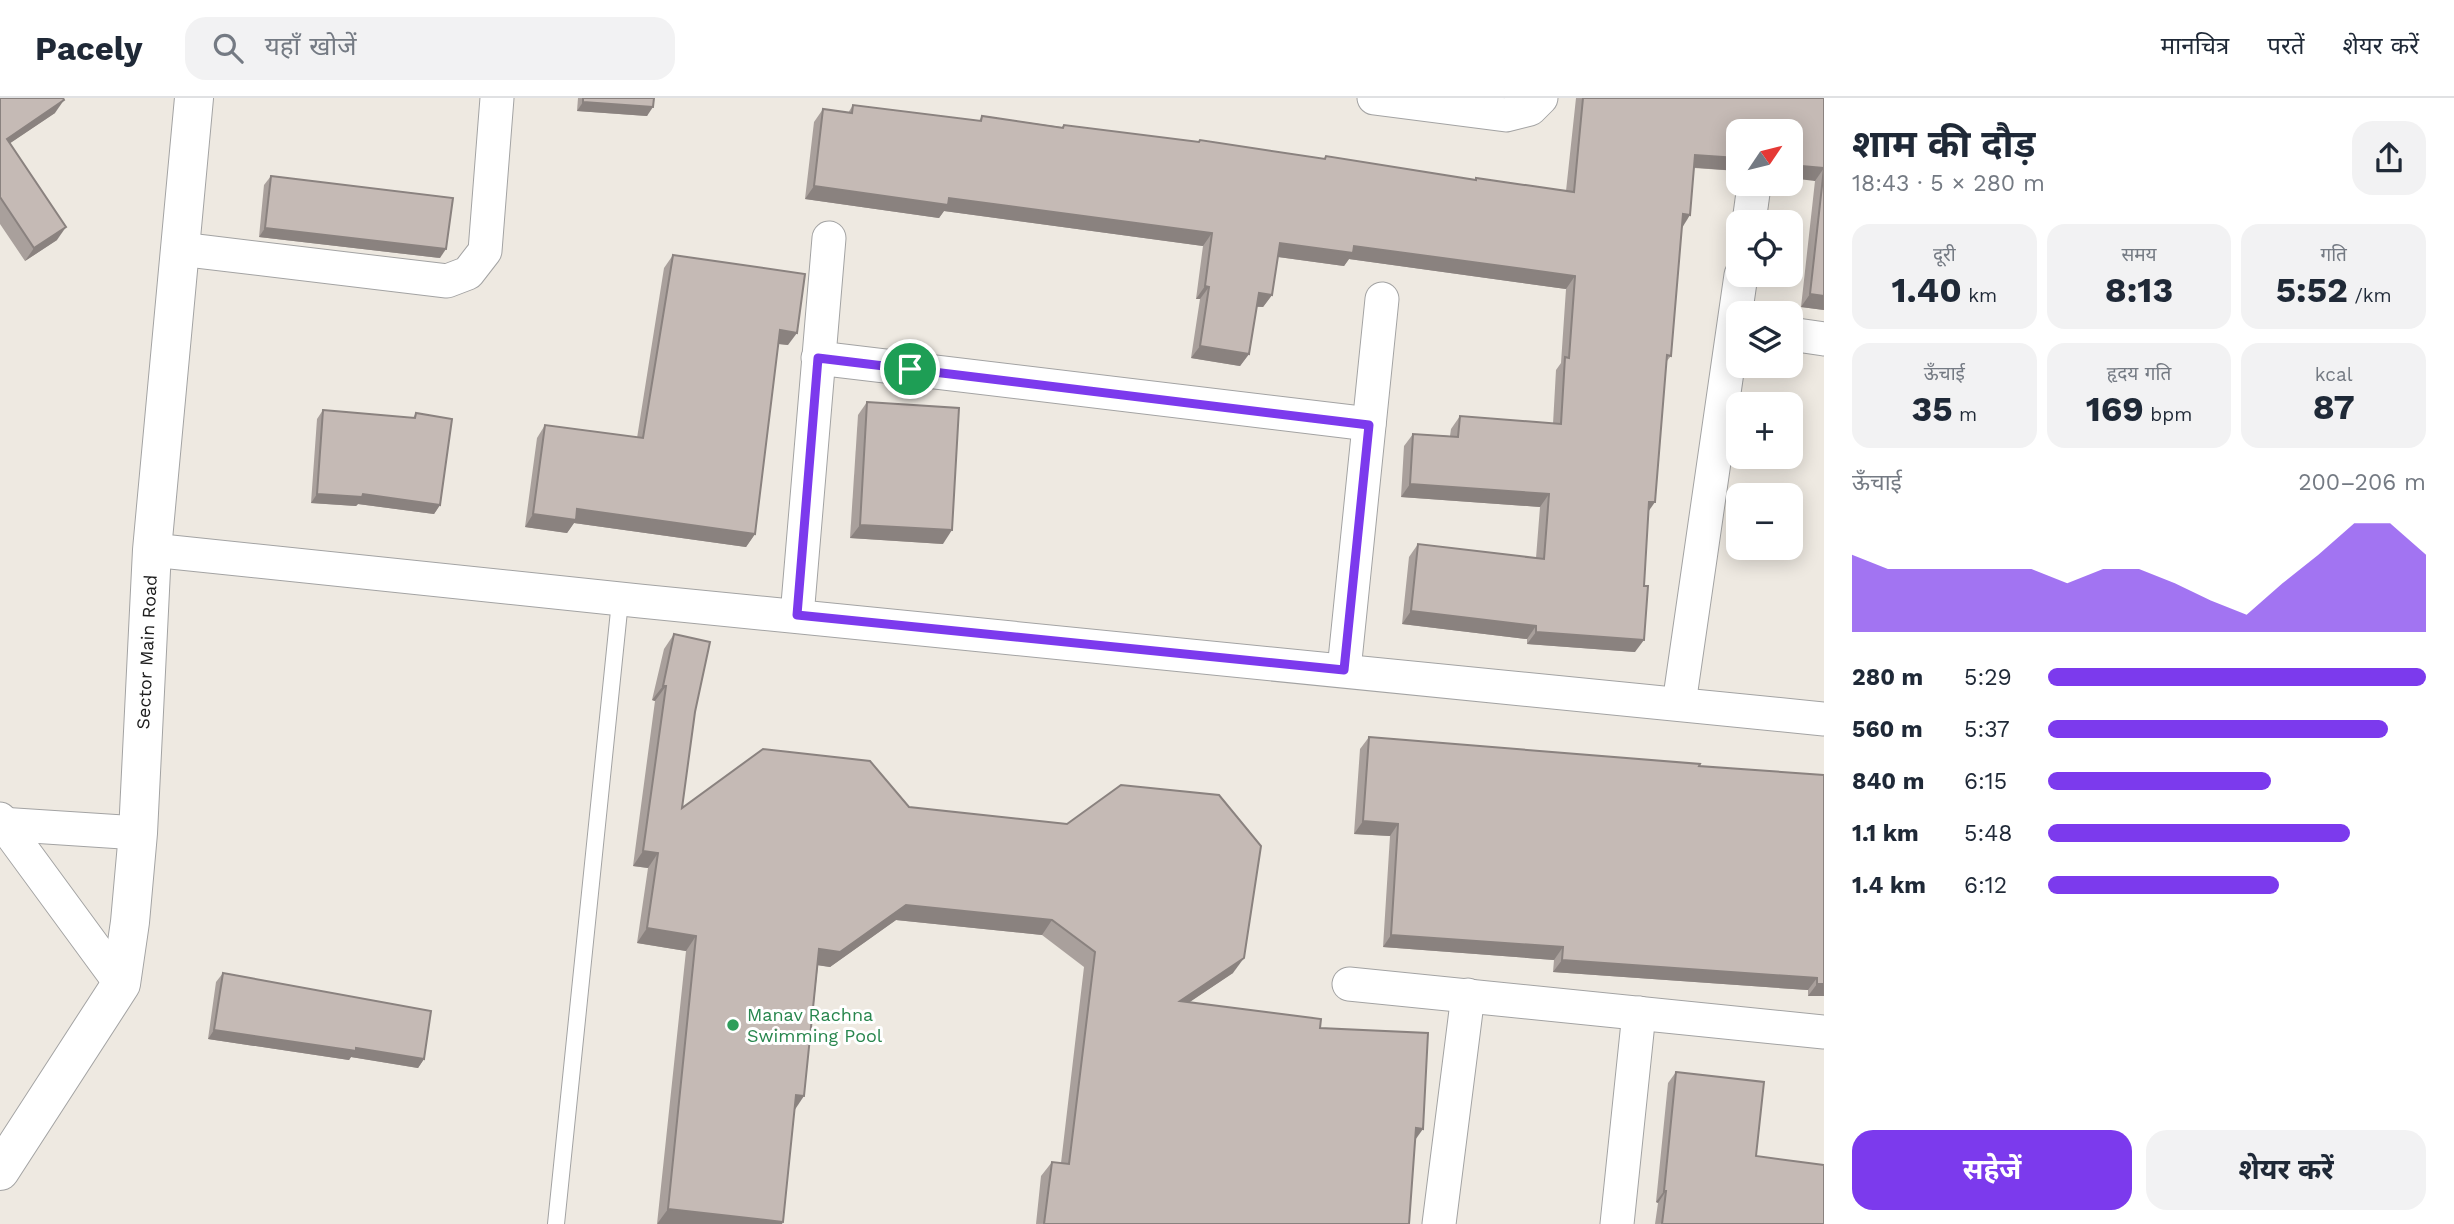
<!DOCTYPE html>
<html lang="hi">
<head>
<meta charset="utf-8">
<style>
  :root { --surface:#fff; --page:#f2f2f3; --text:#1f2937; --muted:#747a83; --line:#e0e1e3; --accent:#7c3aed }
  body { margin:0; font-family:"Work Sans","Noto Sans Devanagari",sans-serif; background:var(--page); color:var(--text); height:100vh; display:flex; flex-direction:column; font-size:26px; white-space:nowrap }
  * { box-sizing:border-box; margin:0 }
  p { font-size:23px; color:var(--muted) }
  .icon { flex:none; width:38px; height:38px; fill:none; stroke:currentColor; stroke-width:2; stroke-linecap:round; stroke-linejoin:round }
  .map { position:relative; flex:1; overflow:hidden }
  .details { display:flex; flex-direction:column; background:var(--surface); width:630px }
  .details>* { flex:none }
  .needle { width:46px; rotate:55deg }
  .controls { position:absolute; left:1726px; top:21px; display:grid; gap:14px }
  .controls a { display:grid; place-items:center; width:77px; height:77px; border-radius:14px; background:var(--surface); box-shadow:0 4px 18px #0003; font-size:35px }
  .pin { position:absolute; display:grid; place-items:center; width:60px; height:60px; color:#fff; margin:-30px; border:4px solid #fff; border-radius:50%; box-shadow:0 2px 7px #0007 }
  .round { display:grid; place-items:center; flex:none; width:74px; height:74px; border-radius:21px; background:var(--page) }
  .summary { display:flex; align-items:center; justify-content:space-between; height:119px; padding:0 28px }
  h1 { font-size:38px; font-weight:700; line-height:52px }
  .metrics { display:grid; grid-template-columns:repeat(3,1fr); gap:10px; height:119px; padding:7px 28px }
  .metrics div { display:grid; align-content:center; border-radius:18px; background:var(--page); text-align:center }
  .metrics b { font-size:35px; font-weight:700 }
  .metrics small { font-size:19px; font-weight:400 }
  .metrics p { font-size:19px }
  .chart { height:196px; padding:14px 28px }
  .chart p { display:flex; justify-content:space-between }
  .chart svg { width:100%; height:126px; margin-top:7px; fill:var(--accent); opacity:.7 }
  .action { display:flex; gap:14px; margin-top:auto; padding:14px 28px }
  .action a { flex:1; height:80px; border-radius:21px; background:var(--accent); color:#fff; font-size:28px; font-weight:700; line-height:80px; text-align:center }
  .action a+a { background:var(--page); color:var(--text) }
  ul { padding:0 28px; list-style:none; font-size:23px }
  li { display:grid; grid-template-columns:112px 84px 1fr; align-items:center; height:52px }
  li i { height:18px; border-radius:9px; background:var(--accent) }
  header { display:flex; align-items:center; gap:42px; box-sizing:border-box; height:98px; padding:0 35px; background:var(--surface); border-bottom:2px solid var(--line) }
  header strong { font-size:33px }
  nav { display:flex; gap:38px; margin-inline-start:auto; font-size:24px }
  .search { width:490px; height:63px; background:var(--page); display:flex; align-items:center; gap:18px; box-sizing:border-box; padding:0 24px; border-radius:21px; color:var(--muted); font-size:26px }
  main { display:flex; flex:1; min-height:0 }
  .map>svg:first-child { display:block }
</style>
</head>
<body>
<header>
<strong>Pacely</strong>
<div class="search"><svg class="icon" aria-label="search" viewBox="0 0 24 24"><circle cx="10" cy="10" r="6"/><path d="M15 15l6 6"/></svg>यहाँ खोजें</div>
<nav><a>मानचित्र</a><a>परतें</a><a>शेयर करें</a></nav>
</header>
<main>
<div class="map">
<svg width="1824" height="1126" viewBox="0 0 1824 1126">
  <rect width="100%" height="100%" fill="#eee9e1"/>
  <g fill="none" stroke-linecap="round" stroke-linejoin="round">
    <g stroke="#a3a3a3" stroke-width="18">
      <path id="service" d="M556,1126L620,503"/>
    </g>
    <g stroke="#a3a3a3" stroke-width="35">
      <g id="minor">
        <path d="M1374,0L1506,17L1530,11L1541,0"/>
        <path d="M1749,124L1753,95"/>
        <path d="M180,151L447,183L468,175L485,153L497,0"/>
        <path d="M1790,236L1824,241"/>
        <path d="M818,260L1369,326"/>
        <path d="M152,452C709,512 1267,565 1824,621"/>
        <path d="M797,518L829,140"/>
        <path d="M1344,572L1382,201"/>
        <path d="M1679,606L1741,177"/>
        <path d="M0,721L121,886"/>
        <path d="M0,726L138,735"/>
        <path d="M1349,886L1824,934"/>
        <path d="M1439,1126L1468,897"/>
        <path d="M1617,1126L1639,915"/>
      </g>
    </g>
    <g stroke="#a3a3a3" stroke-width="40">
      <g id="tertiary">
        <path id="s1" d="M0,1073L121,886L130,824L138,735L152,452L194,0"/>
      </g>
    </g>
    <use href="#service" stroke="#fff" stroke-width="16"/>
    <use href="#minor" stroke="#fff" stroke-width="33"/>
    <use href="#tertiary" stroke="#fff" stroke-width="38"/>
  </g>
  <g fill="#a9a09c">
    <path d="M0,0L55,15L10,45L57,142L25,163L0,126Z"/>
    <path d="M578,0H654L647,18L577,13Z"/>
    <path d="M1576,0H1824V212L1801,209L1815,83L1738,33V73L1694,70L1682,129L1671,258L1666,264L1649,413L1635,554L1527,546V541L1402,526L1409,459L1418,446L1536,460L1540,409L1401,399L1404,348L1413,336L1450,338L1451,331L1460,318L1553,326L1556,272L1561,265L1566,191L1349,161L1344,168L1278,159L1272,197L1263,209H1257L1249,256L1240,268L1191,260L1200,201H1196L1203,148L944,113L939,120L805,101L814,24L823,11L848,15L853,7L979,23L982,18L1062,29L1064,27L1198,44L1200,42L1324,61L1326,58L1475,82L1476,80L1566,93Z"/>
    <path d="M271,78L440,160L259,139L264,87Z"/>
    <path d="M673,157L788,247L778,246L755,436L746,449L574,425L567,435L525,429L537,340L545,327L637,340L664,170Z"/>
    <path d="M867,304L943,446L850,440L858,317Z"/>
    <path d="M323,312L413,320L416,315L440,407L434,416L358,406L356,408L311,405L317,321Z"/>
    <path d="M674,536L695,614L682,710L909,709L1233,875L1189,904L1320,930L1415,1043L1409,1126H1036L1041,1078L1052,1064L1061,1065L1084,869L1042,837L896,822L830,869L818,867L804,998L657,1126L686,853L637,845L648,770L633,768L655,603L652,602L664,551Z"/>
    <path d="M1369,639L1699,668L1824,677V898H1808V892L1553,874L1554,862L1383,849L1390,738L1354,736L1360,651Z"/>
    <path d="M223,875L424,961L418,970L351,959L349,962L208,941L216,884Z"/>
    <path d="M1676,974L1756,1058L1824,1126H1655L1658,1105L1656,1104L1668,985Z"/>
  </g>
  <g fill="#8a827f">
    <path d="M64,2L55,15L0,52L7,41Z"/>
    <path d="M583,4L653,9L647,18L577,13Z"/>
    <path d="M1695,57L1738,60V73L1686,69Z"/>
    <path d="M1790,67L1824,70L1815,83L1790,80Z"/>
    <path d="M814,88L949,100L1212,135L1203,148L944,113L939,120L805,101Z"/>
    <path d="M1683,116L1690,117L1682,130Z"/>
    <path d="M66,129L57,142L25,163L34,150Z"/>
    <path d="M265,130L446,151L440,160L259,139Z"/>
    <path d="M1280,145L1354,148L1575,178L1566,191L1349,161L1344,168L1271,158Z"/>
    <path d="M1205,188L1209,189L1200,201H1196Z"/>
    <path d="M1259,195L1272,197L1263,209L1250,208Z"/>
    <path d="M1810,196L1824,198V212L1801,209Z"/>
    <path d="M780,232L797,235L788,247L771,245Z"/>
    <path d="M1200,248L1249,256L1240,268L1191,260Z"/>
    <path d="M1410,386L1549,396L1540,409L1401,399Z"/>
    <path d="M317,396H363L440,407L434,416L358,406L356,408L311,405Z"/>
    <path d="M1649,404H1655L1646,417Z"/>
    <path d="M577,411L755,436L746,449L574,425L567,435L525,429L533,416Z"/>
    <path d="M860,427L952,432L943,446L850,440Z"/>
    <path d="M1411,513L1536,528L1527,541L1402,526Z"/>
    <path d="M1536,534L1644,542L1635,554L1527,546Z"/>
    <path d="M663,588H666L655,603L652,602Z"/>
    <path d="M1363,723L1398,726L1390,738L1354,736Z"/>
    <path d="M643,753L658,755L648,770L633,768Z"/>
    <path d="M906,807L1052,822L1042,837L896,822L830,869L809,866L819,851Z"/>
    <path d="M647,830L696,838L686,853L637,845Z"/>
    <path d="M1391,837L1563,849L1554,862L1383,849Z"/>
    <path d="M1244,860L1233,875L1169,918L1180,903Z"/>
    <path d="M1562,862L1817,880L1808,892L1553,874Z"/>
    <path d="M1817,886H1824V898H1808Z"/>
    <path d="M214,932L356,950L424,961L418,970L351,959L349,962L208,941Z"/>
    <path d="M796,997L804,998L794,1013Z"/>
    <path d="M1416,1030L1423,1031L1413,1045Z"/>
    <path d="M1664,1093H1666L1658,1105L1656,1104Z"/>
    <path d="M668,1111L783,1124L782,1126H657Z"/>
  </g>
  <g fill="#c5bab5" stroke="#8a827f" stroke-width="2">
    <path d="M0,0H63L64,2L7,41L66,129L34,150L0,99Z"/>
    <path d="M583,0H654L653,9L583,4Z"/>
    <path d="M1583,0H1824V198L1810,196L1824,70L1790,67V33H1738V60L1695,57L1690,117L1683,116L1671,258L1667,257L1655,404H1649L1644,488H1648L1644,542L1536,534V528L1411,513L1418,446L1544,461L1549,396L1410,386L1413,336L1458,339L1460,318L1561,326L1565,259L1569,260L1575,178L1354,148L1353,155L1280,145L1272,197L1259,195L1249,256L1200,248L1209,189L1205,188L1212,135L949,100L948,107L814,88L823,11L852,15L853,7L981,23L982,18L1063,30L1064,27L1199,44L1200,42L1325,61L1326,58L1476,82V80L1574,94Z"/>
    <path d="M271,78L453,100L446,151L265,130Z"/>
    <path d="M673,157L805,176L797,235L780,232L755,436L577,411L576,422L533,416L545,327L643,340Z"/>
    <path d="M867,304L959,310L952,432L860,427Z"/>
    <path d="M323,312L415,320L416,315L452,321L440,407L363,396L362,399L317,396Z"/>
    <path d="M674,536L710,544L695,614L682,710L763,651L870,663L909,709L1067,726L1121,687L1219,697L1261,748L1244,860L1180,903L1321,921L1320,930L1428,935L1423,1031L1416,1030L1409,1126H1044L1052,1064L1069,1066L1095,854L1052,822L906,807L840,854L819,851L804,998L796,997L783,1124L668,1111L696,838L647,830L658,755L643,753L666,588H663Z"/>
    <path d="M1369,639L1700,666L1699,668L1824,677V886H1817V880L1562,862L1563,849L1391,837L1398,726L1363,723Z"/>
    <path d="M223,875L431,913L424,961L356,950V953L214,932Z"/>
    <path d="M1676,974L1764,984L1756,1058L1824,1067V1126H1662L1666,1093H1664Z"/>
  </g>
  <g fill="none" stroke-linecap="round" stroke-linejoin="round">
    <g stroke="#fff" stroke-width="14">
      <path id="route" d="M818,260L1369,327L1344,572L797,517Z"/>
    </g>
    <use href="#route" stroke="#7c3aed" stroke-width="9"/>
  </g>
  <circle fill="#2e9e5b" stroke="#fff" stroke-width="2.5" cx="733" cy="927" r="7"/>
  <g text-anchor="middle" stroke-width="6" stroke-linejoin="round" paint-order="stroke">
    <g font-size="18" fill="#1c1c1c" stroke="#fff">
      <text dy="6" stroke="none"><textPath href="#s1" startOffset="556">Sector Main Road</textPath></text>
    </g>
    <g font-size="18" fill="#27864d" stroke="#fff" text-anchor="start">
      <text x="747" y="923">Manav Rachna<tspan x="747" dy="21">Swimming Pool</tspan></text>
    </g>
  </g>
</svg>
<div class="controls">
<a><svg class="needle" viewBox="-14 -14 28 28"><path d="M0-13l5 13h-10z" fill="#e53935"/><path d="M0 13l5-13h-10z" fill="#747a83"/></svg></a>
<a><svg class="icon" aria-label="locate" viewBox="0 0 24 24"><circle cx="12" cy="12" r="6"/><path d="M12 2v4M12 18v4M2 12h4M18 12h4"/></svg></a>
<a><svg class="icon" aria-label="layers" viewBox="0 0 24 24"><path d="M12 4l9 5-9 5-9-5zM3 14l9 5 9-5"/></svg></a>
<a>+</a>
<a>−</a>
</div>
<div class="pin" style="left:910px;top:271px;background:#1e9e55"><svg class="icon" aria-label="arrive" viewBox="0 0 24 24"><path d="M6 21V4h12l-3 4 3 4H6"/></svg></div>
</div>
<section class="details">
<div class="summary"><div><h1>शाम की दौड़</h1><p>18:43 · 5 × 280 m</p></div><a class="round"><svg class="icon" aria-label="share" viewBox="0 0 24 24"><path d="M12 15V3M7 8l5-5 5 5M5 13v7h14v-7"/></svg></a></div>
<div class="metrics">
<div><p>दूरी</p><b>1.40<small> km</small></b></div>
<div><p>समय</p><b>8:13</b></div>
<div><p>गति</p><b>5:52<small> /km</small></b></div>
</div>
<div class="metrics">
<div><p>ऊँचाई</p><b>35<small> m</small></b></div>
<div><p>हृदय गति</p><b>169<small> bpm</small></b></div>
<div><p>kcal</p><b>87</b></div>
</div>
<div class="chart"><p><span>ऊँचाई</span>200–206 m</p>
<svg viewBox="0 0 160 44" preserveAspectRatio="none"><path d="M0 44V17L10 22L20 22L30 22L40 22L50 22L60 27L70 22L80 22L90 27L100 33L110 38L120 27L130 17L140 6L150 6L160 17V44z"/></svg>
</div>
<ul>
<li><b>280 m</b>5:29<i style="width:100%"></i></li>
<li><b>560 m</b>5:37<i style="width:90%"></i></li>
<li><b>840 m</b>6:15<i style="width:59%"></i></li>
<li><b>1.1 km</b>5:48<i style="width:80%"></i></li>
<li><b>1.4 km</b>6:12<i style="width:61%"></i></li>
</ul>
<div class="action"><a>सहेजें</a><a>शेयर करें</a></div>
</section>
</main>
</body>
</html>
